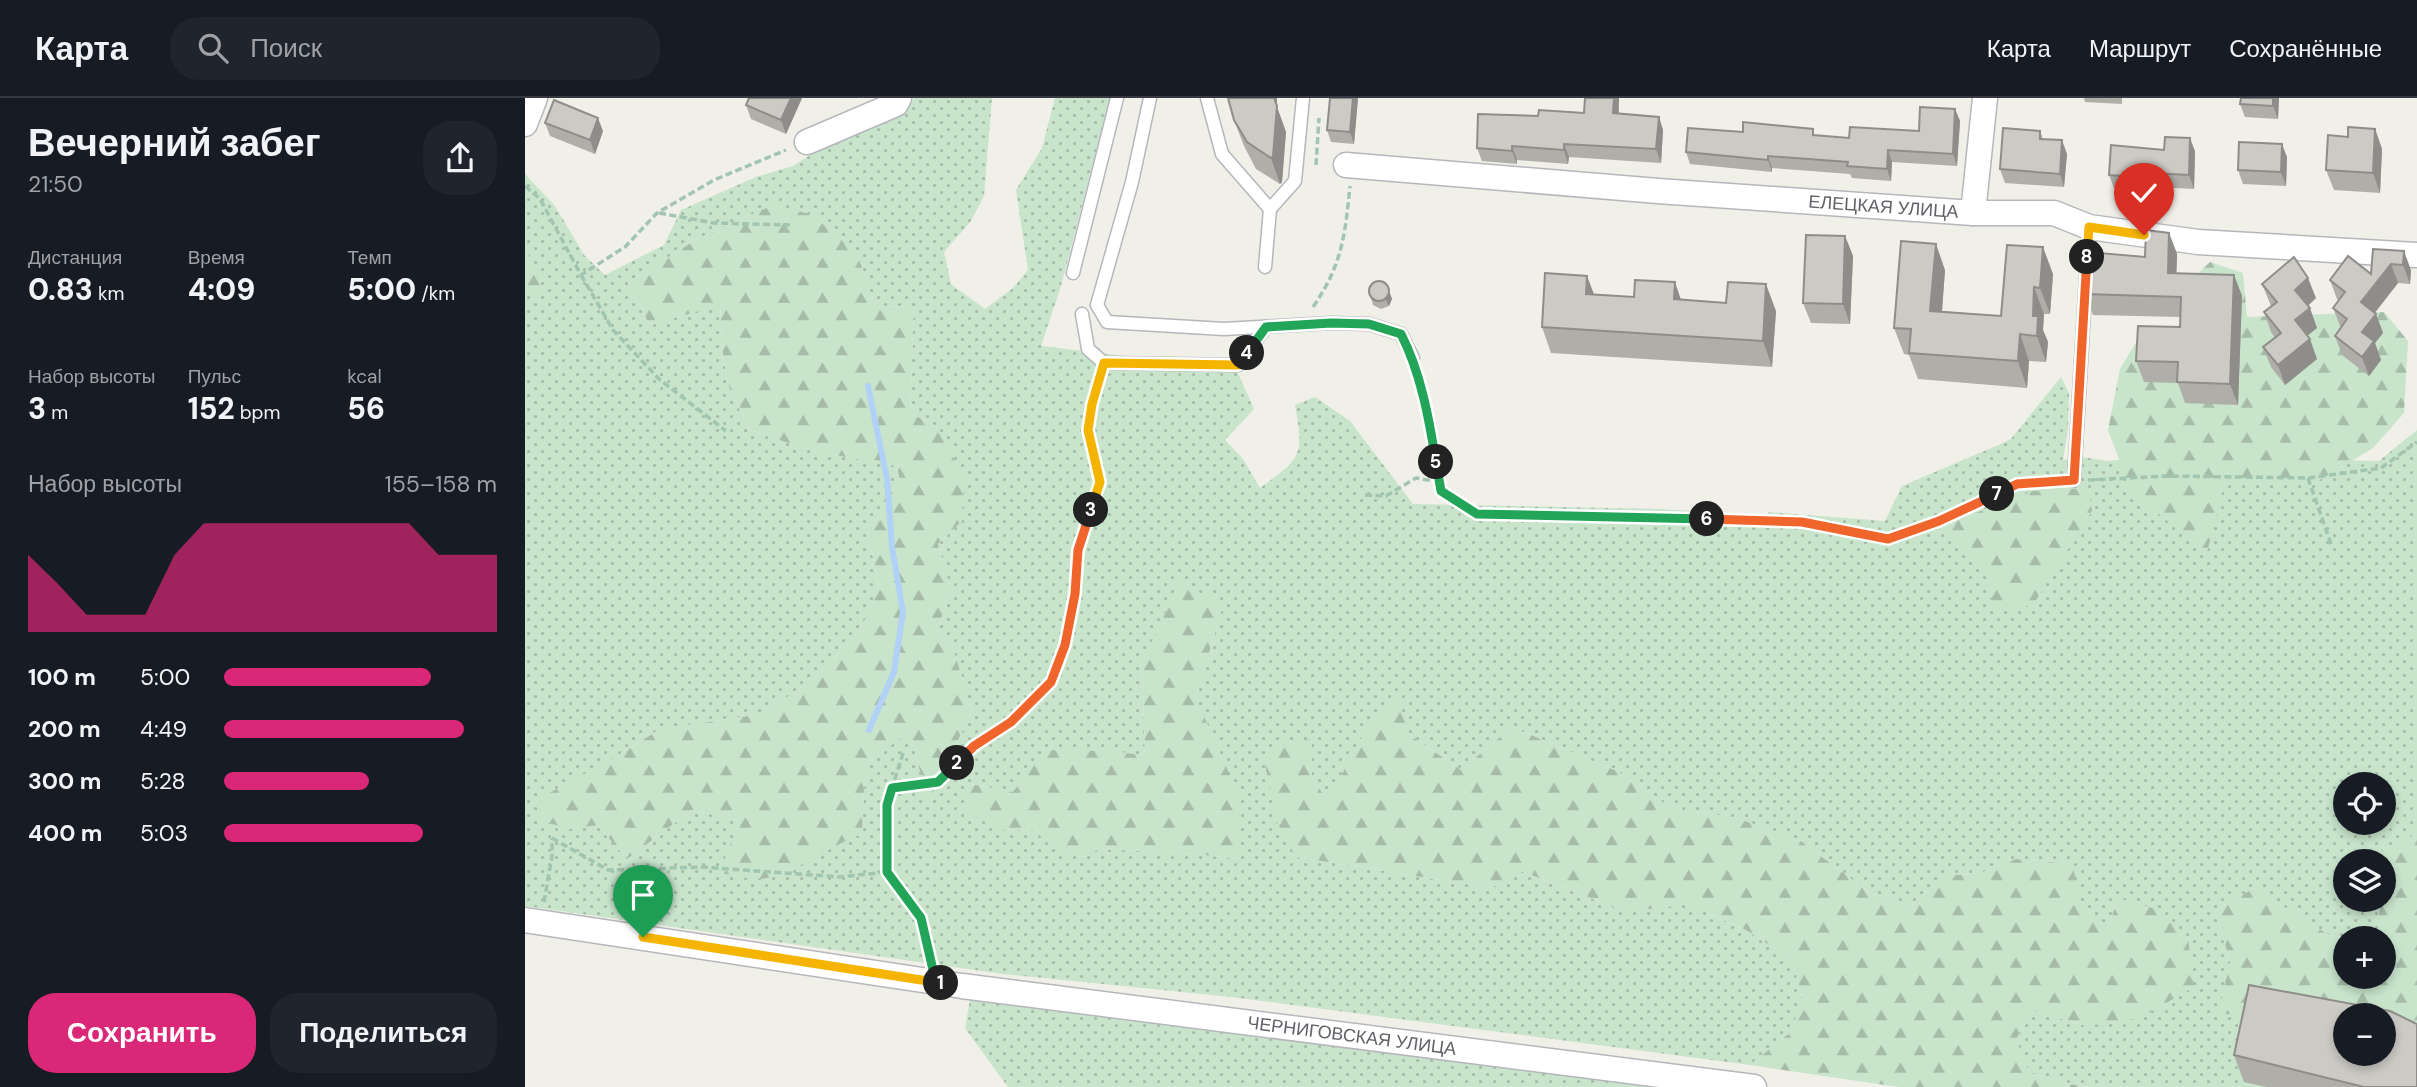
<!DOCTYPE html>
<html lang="ru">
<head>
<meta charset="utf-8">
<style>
  :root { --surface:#171b24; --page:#20242c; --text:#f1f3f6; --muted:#9ea1a6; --line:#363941; --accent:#db2777 }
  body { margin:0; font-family:"DM Sans",sans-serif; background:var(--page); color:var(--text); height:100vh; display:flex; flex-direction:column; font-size:26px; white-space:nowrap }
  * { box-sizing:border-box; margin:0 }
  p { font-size:23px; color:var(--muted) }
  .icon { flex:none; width:38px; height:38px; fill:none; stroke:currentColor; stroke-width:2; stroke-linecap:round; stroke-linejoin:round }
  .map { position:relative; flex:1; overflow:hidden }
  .drawer { display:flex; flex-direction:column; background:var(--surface); width:525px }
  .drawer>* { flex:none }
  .controls { position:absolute; left:1808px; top:674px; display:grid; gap:14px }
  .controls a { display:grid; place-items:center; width:63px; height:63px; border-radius:50%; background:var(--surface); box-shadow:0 4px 10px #0003; font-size:35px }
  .pin { position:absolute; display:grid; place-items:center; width:60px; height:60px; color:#fff; margin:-72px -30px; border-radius:50% 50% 50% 0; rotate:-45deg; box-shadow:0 0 7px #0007 }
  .pin .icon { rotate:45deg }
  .km { position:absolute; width:35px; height:35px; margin:-18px; border-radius:50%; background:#222; color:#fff; font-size:19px; line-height:35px; text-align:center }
  .round { display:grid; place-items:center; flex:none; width:74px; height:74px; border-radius:28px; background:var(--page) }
  .summary { display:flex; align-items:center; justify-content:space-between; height:119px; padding:0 28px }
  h1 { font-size:38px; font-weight:800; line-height:52px }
  .stats { display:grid; grid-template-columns:repeat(3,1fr); gap:10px; height:119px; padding:7px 28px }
  .stats div { display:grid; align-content:center }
  .stats b { font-size:30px; font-weight:800 }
  .stats small { font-size:19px; font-weight:400 }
  .stats p { font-size:19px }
  .chart { height:196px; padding:14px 28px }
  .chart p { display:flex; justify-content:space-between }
  .chart svg { width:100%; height:126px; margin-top:7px; fill:var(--accent); opacity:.7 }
  .button { display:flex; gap:14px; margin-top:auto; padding:14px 28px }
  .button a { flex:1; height:80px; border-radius:28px; background:var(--accent); color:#fff; font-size:28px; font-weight:800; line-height:80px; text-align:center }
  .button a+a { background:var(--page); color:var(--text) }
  ul { padding:0 28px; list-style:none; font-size:23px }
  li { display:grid; grid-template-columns:112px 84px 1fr; align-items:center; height:52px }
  li i { height:18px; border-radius:9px; background:var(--accent) }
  header { display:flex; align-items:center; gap:42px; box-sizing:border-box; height:98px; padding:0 35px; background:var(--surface); border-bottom:2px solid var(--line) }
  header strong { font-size:33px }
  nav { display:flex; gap:38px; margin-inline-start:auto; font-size:24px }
  .search { width:490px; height:63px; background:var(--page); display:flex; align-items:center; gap:18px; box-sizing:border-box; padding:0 24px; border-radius:28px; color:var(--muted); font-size:26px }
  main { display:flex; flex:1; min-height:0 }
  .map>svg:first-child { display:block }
</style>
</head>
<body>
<header>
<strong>Карта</strong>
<div class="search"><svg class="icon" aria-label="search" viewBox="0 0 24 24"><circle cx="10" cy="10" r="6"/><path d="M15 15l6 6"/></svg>Поиск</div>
<nav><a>Карта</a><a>Маршрут</a><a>Сохранённые</a></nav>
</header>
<main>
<section class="drawer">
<div class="summary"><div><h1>Вечерний забег</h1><p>21:50</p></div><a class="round"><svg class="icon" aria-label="share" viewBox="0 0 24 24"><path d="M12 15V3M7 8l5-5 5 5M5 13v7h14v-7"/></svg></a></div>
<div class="stats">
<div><p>Дистанция</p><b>0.83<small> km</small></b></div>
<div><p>Время</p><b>4:09</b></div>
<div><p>Темп</p><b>5:00<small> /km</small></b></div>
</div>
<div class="stats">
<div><p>Набор высоты</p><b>3<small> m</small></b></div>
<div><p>Пульс</p><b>152<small> bpm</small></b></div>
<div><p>kcal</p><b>56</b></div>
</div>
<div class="chart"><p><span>Набор высоты</span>155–158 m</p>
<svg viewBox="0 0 160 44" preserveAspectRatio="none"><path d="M0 44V17L10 27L20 38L30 38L40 38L50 17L60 6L70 6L80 6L90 6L100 6L110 6L120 6L130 6L140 17L150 17L160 17V44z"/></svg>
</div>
<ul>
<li><b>100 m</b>5:00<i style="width:76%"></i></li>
<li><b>200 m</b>4:49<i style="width:88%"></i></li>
<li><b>300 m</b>5:28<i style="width:53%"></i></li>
<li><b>400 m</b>5:03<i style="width:73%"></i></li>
</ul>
<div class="button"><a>Сохранить</a><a>Поделиться</a></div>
</section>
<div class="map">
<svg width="1892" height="989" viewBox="0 0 1892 989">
  <defs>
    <pattern id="grass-dots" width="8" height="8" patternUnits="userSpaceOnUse" patternTransform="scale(1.75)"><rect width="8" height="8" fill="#c8e4cb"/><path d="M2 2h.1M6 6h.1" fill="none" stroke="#a6bca9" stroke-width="1.8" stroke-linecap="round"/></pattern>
    <pattern id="forest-firs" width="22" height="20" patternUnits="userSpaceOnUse" patternTransform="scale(1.75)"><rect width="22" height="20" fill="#c8e4cb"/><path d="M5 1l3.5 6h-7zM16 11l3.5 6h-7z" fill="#a6bca9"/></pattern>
  </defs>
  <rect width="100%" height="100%" fill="#f0efe8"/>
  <g fill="url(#grass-dots)" fill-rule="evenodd">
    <path d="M389,0H467L459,98L446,123L419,154L426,186L460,211L488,190L503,172L491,92L517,50L530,0H585L536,188L516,248L711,271L729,311L700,342L718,361L735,390C777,360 779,358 770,307L790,299L825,323L888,406L1135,411L1243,418V414L1360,423L1377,388L1485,342L1536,279L1544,295L1543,331L1538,362L1556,359L1584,363L1626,358L1854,363L1892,332V736L1858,751L1857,763H1820V802H1855L1853,839L1820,840V847L1729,790L1690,813L1705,863L1729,907L1820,956H1858L1892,989H1564L1539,985L1504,975L1491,941L1509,913L1561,928L1592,801L1583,831L1559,815L1546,766L1491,761L1456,775L1421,778L1385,808L1345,795L1273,741L1211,720L1146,710L1094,674L987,629L936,672L884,636L821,668L804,704L787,682L771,759L966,790L995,773L1102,814L1162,806L1221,832L1267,862L1277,899L1267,933L1225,967L707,899L478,876L0,808V199L16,190L0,148V76L30,108L59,157L80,177L139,147L156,112L231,79L268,68L301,47L336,30L381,14ZM248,107L330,150L351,209L389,208L385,315L411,328L437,423L413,446L426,493L412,532L429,553L447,613L403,704L385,634L346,660L339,690L337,736L318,743L285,762L242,781L216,723L167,712L102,761L72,727L94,657L135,631L237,616L296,576L337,529L354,489L343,435L375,383L372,368L287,353L224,332L204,289L198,258L195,206L125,227L103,185L172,141ZM698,507L671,600L689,646L715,761L659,755L573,751L561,759L534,752L507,731L481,733L446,686L488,694L582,653L620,657L617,565ZM1820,686H1858V724H1820Z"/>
    <path d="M445,902L1057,973L1164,989H483L440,930Z"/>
  </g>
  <g fill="url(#forest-firs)">
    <path d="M248,107L284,116L330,150L351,209L389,208L385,315L411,328L439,379L437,423L413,446L426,493L412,532L429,553L447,613L403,705L385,634L346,661L339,690L337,736C306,747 274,773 243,780C229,783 208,777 194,775L215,723L167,712L102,761L72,727L46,731L12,722L17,699L94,657L135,631L237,616L296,576L337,529L354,489L343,435L375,383L372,368L287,353L224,332L204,289L198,258L195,207L125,227L103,185L172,141Z"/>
    <path d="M0,148L17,191L0,199Z"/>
    <path d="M1685,164L1718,175L1722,219L1859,214L1883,243L1879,315L1848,350L1788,386L1700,384L1682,454L1607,395L1583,332L1595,271L1621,228L1684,229L1661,187Z"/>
    <path d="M1563,390L1567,413L1508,507L1468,515L1463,470L1412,430L1508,393Z"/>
    <path d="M654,484L698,507L671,600L714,698L716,761L659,755L573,751L561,759L534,752L507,732L481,733L438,714L446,686L488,694L520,652L582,653L620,657L617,565Z"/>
    <path d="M871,600L884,636L936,672L987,629L1094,674L1146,710L1211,720L1273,741L1345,795L1385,808L1421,778L1456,775L1491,761L1547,766L1559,814L1583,830L1593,800L1631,811L1663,840L1669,889L1615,920L1561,928L1509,913L1491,941L1504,975L1539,985L1564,989H1374L1225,967L1267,933L1277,899L1267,862L1221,832L1162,806L1102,814L996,773L966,790L771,759L751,723L740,666L756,647L787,641V682L804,703L821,668L848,618Z"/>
    <path d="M1892,736V939L1858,917H1820L1729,907L1713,915L1693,917L1705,863L1690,813L1729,790L1820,847V878H1858V840H1849L1853,838L1855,802H1858V751Z"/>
  </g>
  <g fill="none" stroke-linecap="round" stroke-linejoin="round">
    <path stroke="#b2d1f7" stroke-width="6" d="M343,288L362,381L367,449L378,514L369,574L344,632"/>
    <g stroke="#b5b7bb" stroke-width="15">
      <g id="lane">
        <path d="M625,0L607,84L572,207L582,224L699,231L806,225L844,226L876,236L888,260"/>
        <path d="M682,0L697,56L745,111L770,83L778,0"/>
        <path d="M740,169L745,111"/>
        <path d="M548,175L592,0"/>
        <path d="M557,216L563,251L579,265L713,267L741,229"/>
        <path d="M1549,382L1564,129"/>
      </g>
    </g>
    <g stroke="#b5b7bb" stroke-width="27">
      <g id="street">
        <path d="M0,26L10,0"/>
        <path d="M282,44L371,6L374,0"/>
        <path id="s1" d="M821,67L1133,93L1448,115H1529L1564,129L1673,144L1892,157"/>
        <path d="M1448,115L1460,0"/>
        <path id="s2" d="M0,822L437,888L1229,989"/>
      </g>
    </g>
    <g stroke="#a1c5b0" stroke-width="3.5" stroke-dasharray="7 3.5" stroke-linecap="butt">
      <path d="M791,67L794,20"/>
      <path d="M0,88L15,101L56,177L100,149L132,115L189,82L261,52"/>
      <path d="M134,115L189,125L265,127"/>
      <path d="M56,177L88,232L134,281L201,333"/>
      <path d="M788,209C817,167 820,138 825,88"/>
      <path d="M892,275L907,336L916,393L952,416L1277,424L1363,441L1414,423L1492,386L1534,383"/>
      <path d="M1783,380L1807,449"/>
      <path d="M1563,382L1643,378L1783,380L1856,370L1892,344"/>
      <path d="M840,397L861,398L891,380L914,384"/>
      <path d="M378,655L362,707V774L396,820L406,862"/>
      <path d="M367,689L413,684L448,648L486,624L526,585L540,547L549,496L553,452L574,384L563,332L567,306L574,280"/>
      <path d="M27,740L83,772L178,769L314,779L362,774"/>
      <path d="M19,804L27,758V740"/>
    </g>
    <use href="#lane" stroke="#fff" stroke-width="12"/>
    <use href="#street" stroke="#fff" stroke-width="24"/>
  </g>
  <g fill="#afaea9">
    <path d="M277,0L261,36L226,21L221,7Z"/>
    <path d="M805,0H833L829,46L806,44L802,32Z"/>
    <path d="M1060,0H1094V15L1134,19L1138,32L1136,65L1044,59L1043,66L992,62V66L957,63L952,50L1013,18L1059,15Z"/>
    <path d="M1559,0H1597V6L1560,4Z"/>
    <path d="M1754,0L1753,21L1720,19L1715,6Z"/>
    <path d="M752,9L761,34L757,84L755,86L731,71L719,48L709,22Z"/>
    <path d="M1430,11L1435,23L1432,68L1367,64L1366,83L1327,80L1325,76L1247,70V74L1165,66L1161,54L1218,34L1291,37L1324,40L1394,33Z"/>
    <path d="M20,25L78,33L70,56L25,38Z"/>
    <path d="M1850,31L1857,51L1855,95L1809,92L1801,72L1823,39Z"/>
    <path d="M1515,33L1518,41L1542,56L1539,89L1480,85L1475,71Z"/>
    <path d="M1670,53L1669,91L1633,89V94L1589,90L1584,77Z"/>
    <path d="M1762,59L1761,88L1718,86L1713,72Z"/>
    <path d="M1644,135L1652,156L1651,175L1709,177L1717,198L1713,307L1660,305L1653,285L1619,284L1611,263L1655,229V219L1568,217L1560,196L1620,159Z"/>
    <path d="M1320,138L1328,158L1325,226L1286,225L1278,205Z"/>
    <path d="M1482,147L1528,176L1525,216H1519L1518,232L1523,244L1521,264L1504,263L1502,290L1393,281L1384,257L1379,256L1369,230L1420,172L1417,213L1476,218Z"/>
    <path d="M1848,151L1886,172L1885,186L1873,185L1850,215L1858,235L1850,245L1856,262L1844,278L1817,257L1810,238L1816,230L1808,210L1813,202L1812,201L1805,182L1846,176Z"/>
    <path d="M1737,186L1791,200L1783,208L1792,230L1782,238L1792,261L1760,287L1746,269L1738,249L1750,240L1746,234L1739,214L1746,208Z"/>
    <path d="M844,192L867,201L864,208L856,211L848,207Z"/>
    <path d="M1069,196L1156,202L1251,213L1247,269L1026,255L1017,229Z"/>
    <path d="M1709,957L1892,989H1741L1719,984Z"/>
  </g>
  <g fill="#8f8d8a">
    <path d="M266,0H277L261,36L256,22Z"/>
    <path d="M749,0H752V9L761,34L757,84L755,86L746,60Z"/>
    <path d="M828,0H833L829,46L825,34Z"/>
    <path d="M1089,0H1094L1093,28L1088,15Z"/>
    <path d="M1748,0H1754L1753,21L1748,8Z"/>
    <path d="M1430,11L1435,23L1432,68L1428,56Z"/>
    <path d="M1134,19L1138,32L1136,65L1131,51Z"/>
    <path d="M73,20L78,33L70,56L65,42Z"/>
    <path d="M1850,31L1857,51L1855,95L1848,75Z"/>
    <path d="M1665,40L1670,53L1669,91L1664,77Z"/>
    <path d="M1537,42L1542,56L1539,89L1535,76Z"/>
    <path d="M1039,46L1044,59L1043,66L1039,52Z"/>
    <path d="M1757,46L1762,59L1761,88L1756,74Z"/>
    <path d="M987,48L992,62V66L987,53Z"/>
    <path d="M1363,52L1367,64L1366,83L1362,71Z"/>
    <path d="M1243,58L1247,70V74L1243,62Z"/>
    <path d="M1628,75L1633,89V94L1628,80Z"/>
    <path d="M1644,135L1652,156L1651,196L1643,175Z"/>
    <path d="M1320,138L1328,158L1325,226L1318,206Z"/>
    <path d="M1411,146L1420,172L1415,239L1405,213Z"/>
    <path d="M1518,149L1528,176L1525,216L1515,190Z"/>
    <path d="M1879,153L1886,172L1885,186L1878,167Z"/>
    <path d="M1866,166L1873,185L1843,223L1836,204Z"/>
    <path d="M1709,177L1717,198L1713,307L1705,286Z"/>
    <path d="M1062,178L1072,204L1061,196Z"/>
    <path d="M1783,180L1791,200L1778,212L1770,192Z"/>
    <path d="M1150,184L1159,211L1149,201Z"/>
    <path d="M862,186L867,201L864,208L861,202Z"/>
    <path d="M1241,186L1251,213L1247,269L1238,243Z"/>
    <path d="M1509,189L1519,216L1518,232L1523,244L1521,264L1512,238L1508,218Z"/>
    <path d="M1785,210L1792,230L1777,242L1770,222Z"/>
    <path d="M1851,216L1858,235L1850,245L1856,262L1844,278L1837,259V234Z"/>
    <path d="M1495,236L1504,263L1502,290L1493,263Z"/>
    <path d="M1785,241L1792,261L1760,287L1753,267Z"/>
  </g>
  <g fill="#cccac5" stroke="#8f8d8a" stroke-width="2" fill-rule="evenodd">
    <path d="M224,0H266L256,22L221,7Z"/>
    <path d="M703,0H749L752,8L748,58L746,60L722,44L709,22Z"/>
    <path d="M805,0H828L825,34L802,32Z"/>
    <path d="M1060,0H1089L1088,15L1134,19L1131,51L1039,46V52L987,48V53L952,50L953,16L1013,18L1014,12L1059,15Z"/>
    <path d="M1716,0H1748V8L1715,6Z"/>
    <path d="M29,2L73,20L65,42L20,25Z"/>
    <path d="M1395,9L1430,11L1428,56L1363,52L1362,71L1322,68L1323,64L1243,58V62L1161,54L1163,30L1218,34V24L1288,31V37L1324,40L1325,29L1394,33Z"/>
    <path d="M1823,29L1850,31L1848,75L1801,72L1803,37L1823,39Z"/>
    <path d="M1478,30L1515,33V41L1537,42L1535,76L1475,71Z"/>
    <path d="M1640,39L1665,40L1664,77L1628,75V80L1584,77L1586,47L1639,52Z"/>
    <path d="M1714,44L1757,46L1756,74L1713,72Z"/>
    <path d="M1621,132L1644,135L1643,175L1709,177L1705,286L1652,284L1653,264L1611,263L1613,228L1655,229L1656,199L1560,196L1563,154L1620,159Z"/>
    <path d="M1281,137L1320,138L1318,206L1278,205Z"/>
    <path d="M1376,143L1411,146L1405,213L1476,218L1482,147L1518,149L1515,190L1509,189L1508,218H1513L1512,238L1495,236L1493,263L1384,255L1386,231L1369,230Z"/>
    <path d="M1848,151L1879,153L1878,167L1866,166L1836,204L1851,216L1837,234L1849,243L1837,259L1810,238L1822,221L1808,210L1820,194L1805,182L1823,158L1846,176Z"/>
    <path d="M1769,159L1783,180L1770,192L1785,210L1770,222L1785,241L1753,267L1738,249L1756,235L1739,214L1752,204L1737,186Z"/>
    <path d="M1020,175L1062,178L1061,196L1109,199L1110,182L1150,184L1149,201L1201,205L1203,184L1241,186L1238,243L1017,229Z"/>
    <circle cx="854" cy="193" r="10"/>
    <path d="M1724,887L1865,913L1892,926V989H1839L1709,957ZM1820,917H1858V956H1820Z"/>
  </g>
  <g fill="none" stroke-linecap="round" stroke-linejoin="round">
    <g stroke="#fff" stroke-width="14">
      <path id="split-1" d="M118,839L416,885"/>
    </g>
    <g stroke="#fff" stroke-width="14">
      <path id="split-2" d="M416,885L426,886L408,872L396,820L362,774V707L367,690L413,684L432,665"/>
    </g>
    <g stroke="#fff" stroke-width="14">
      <path id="split-3" d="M432,665L449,648L486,624L526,584L540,547L550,496L553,452L566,412"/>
    </g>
    <g stroke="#fff" stroke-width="14">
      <path id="split-4" d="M566,412L575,384L563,332L567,306L579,265L713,267L722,255"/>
    </g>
    <g stroke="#fff" stroke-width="14">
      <path id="split-5" d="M722,255L741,229L806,225L844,226L876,236C896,275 904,321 911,364"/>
    </g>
    <g stroke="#fff" stroke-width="14">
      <path id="split-6" d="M911,364L916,393L952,416L1182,421"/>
    </g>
    <g stroke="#fff" stroke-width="14">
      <path id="split-7" d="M1182,421L1277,424L1363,441L1414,423L1472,396"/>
    </g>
    <g stroke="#fff" stroke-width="14">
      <path id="split-8" d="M1472,396L1492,386L1549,382L1562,159"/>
    </g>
    <g stroke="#fff" stroke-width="14">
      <path id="split-9" d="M1562,159L1564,129L1619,137"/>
    </g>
    <use href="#split-1" stroke="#f5b400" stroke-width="9"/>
    <use href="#split-2" stroke="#22a559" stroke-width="9"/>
    <use href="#split-3" stroke="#f0652b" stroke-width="9"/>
    <use href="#split-4" stroke="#f5b400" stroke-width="9"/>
    <use href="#split-5" stroke="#22a559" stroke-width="9"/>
    <use href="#split-6" stroke="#22a559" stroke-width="9"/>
    <use href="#split-7" stroke="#f0652b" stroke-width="9"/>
    <use href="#split-8" stroke="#f0652b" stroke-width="9"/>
    <use href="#split-9" stroke="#f5b400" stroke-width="9"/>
  </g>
  <g text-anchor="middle" stroke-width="5" stroke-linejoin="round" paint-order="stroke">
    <g font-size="18" fill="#606267" stroke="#fff">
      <text dy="6" stroke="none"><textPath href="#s1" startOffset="539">ЕЛЕЦКАЯ УЛИЦА</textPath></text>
      <text dy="6" stroke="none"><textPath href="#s2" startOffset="835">ЧЕРНИГОВСКАЯ УЛИЦА</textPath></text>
    </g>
  </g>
</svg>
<div class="controls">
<a><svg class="icon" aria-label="locate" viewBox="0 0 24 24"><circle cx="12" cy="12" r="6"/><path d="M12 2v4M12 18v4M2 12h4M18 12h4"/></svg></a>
<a><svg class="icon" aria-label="layers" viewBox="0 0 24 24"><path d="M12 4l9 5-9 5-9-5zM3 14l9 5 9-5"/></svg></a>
<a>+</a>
<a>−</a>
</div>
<div class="pin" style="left:118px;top:839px;background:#1e9e55"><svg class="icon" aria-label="arrive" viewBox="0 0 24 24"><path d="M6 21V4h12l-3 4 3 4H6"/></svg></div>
<div class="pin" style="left:1619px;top:137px;background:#d93025"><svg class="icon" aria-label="check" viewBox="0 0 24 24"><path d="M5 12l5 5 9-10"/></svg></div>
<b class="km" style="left:416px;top:885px">1</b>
<b class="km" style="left:432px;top:665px">2</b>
<b class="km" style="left:566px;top:412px">3</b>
<b class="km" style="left:722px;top:255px">4</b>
<b class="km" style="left:911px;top:364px">5</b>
<b class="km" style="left:1182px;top:421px">6</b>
<b class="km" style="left:1472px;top:396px">7</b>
<b class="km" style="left:1562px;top:159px">8</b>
</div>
</main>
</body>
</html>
